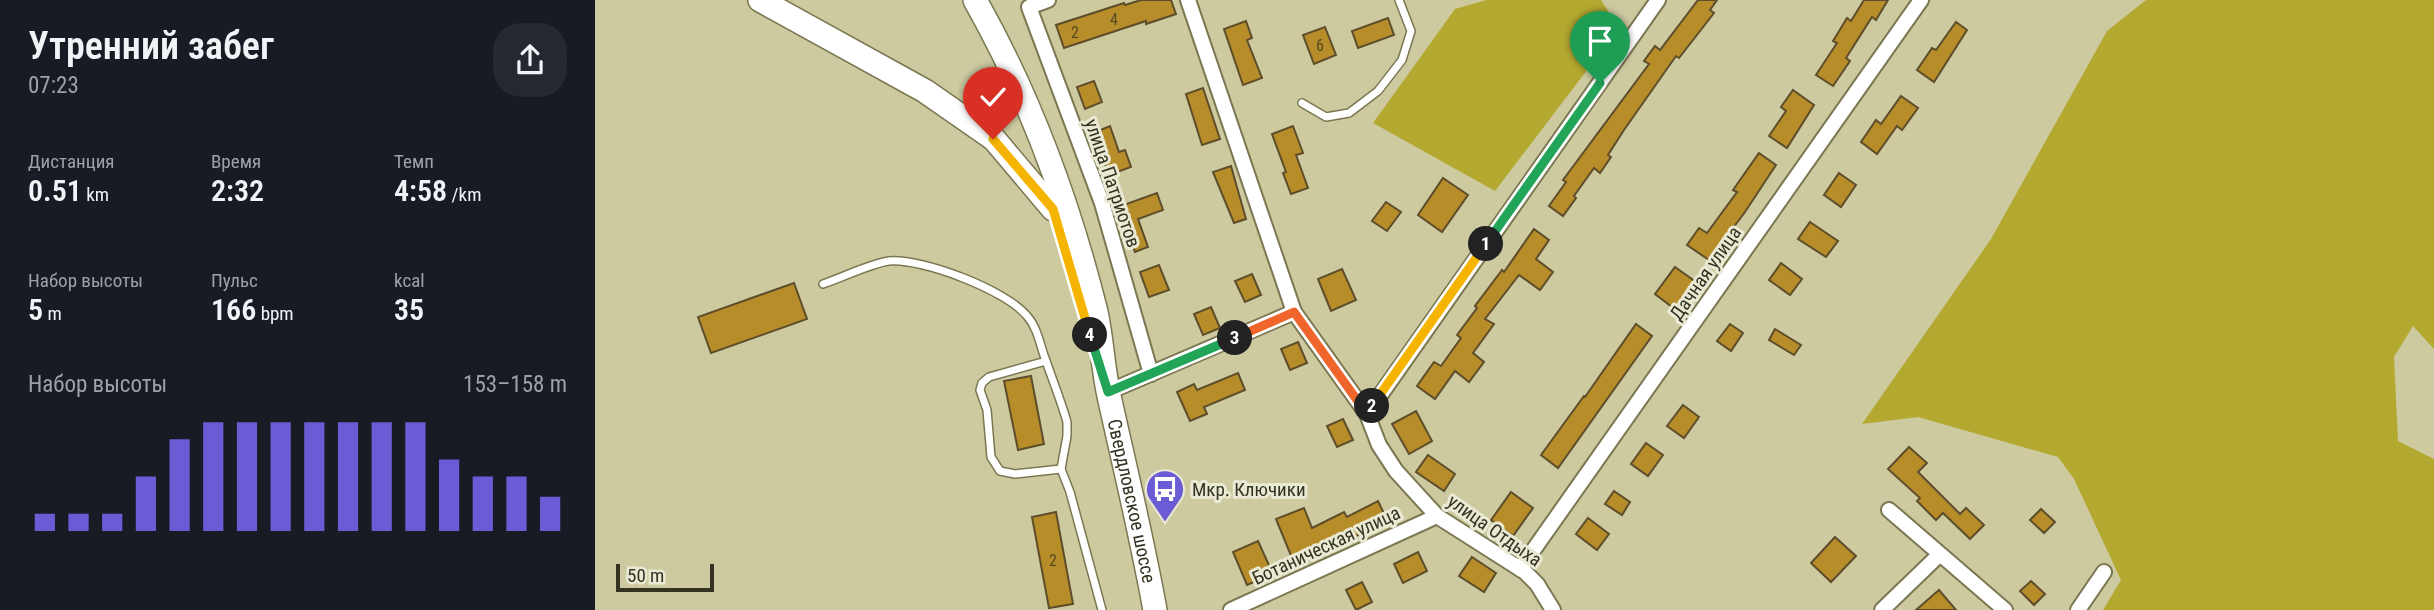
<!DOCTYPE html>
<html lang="ru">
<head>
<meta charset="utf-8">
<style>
  :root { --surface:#171b24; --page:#242831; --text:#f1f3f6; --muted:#9ea1a6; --accent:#6b5cd6 }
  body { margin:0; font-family:"Roboto Condensed",sans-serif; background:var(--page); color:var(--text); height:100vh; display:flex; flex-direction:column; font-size:26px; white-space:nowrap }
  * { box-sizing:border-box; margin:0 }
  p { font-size:23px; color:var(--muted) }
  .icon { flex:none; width:38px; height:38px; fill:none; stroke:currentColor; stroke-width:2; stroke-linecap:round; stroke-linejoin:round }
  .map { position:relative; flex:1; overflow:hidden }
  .side { display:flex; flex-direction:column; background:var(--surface); width:595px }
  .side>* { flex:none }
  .scale { position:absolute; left:21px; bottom:18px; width:98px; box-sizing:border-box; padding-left:7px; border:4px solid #343322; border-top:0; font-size:19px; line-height:24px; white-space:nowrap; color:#343322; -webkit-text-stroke:5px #eae9d4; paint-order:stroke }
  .pin { position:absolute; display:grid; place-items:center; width:60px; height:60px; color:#fff; margin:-72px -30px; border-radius:50% 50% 50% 0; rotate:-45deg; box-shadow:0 0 7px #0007 }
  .pin .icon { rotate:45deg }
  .km { position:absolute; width:35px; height:35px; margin:-18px; border-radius:50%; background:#222; color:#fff; font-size:19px; line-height:35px; text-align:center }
  .round { display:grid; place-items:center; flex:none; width:74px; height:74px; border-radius:28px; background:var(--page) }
  .overview { display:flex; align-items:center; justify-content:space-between; height:119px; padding:0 28px }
  h1 { font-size:38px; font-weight:600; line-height:52px }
  .metrics { display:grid; grid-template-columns:repeat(3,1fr); gap:10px; height:119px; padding:7px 28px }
  .metrics div { display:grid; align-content:center }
  .metrics b { font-size:30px; font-weight:600 }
  .metrics small { font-size:19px; font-weight:400 }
  .metrics p { font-size:19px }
  .chart { height:196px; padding:14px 28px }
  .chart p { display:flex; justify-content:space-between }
  .chart svg { width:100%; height:126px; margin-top:7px; stroke:var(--accent); stroke-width:6 }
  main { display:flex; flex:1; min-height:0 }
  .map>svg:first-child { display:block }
</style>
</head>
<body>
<main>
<section class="side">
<div class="overview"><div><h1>Утренний забег</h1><p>07:23</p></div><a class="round"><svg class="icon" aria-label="share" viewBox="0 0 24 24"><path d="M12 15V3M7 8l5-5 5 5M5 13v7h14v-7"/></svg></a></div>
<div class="metrics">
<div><p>Дистанция</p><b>0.51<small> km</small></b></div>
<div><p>Время</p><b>2:32</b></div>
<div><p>Темп</p><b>4:58<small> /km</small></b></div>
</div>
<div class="metrics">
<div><p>Набор высоты</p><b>5<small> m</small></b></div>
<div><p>Пульс</p><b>166<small> bpm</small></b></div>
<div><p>kcal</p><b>35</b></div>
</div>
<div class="chart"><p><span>Набор высоты</span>153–158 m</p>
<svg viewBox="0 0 160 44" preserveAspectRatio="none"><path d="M5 44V38M15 44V38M25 44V38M35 44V25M45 44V12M55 44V6M65 44V6M75 44V6M85 44V6M95 44V6M105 44V6M115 44V6M125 44V19M135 44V25M145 44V25M155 44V32"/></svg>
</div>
</section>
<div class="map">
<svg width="1839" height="610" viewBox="0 0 1839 610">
  <rect width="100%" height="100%" fill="#cdcaa0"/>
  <g fill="#b3a930">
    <path d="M891,0H1006L1024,28L900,191L778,123L860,9Z"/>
    <path d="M1551,0H1839V349L1818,326L1799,357L1803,441L1839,459V610H1508L1526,580L1479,479L1463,457L1323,417L1267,424L1396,239L1512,31Z"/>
  </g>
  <g fill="#b78d29" stroke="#5e4d2b" stroke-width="2">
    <path d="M546,0H576L581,14L551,24V21L469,48L461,25L529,3L530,5Z"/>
    <path d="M1103,0H1122L1115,10L1119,13L1084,58L1081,56L1029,130L1013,155L1016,157L1005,173L999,168L979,196L981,198L968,216L954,206L971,182L968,180L1054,64L1049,61L1060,46L1065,50Z"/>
    <path d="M1269,0H1293L1281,20L1277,17L1251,58L1255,61L1238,86L1221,75L1242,43L1238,41L1252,18L1256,21Z"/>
    <path d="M793,18L799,35L763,48L757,31Z"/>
    <path d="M651,21L657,38L652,40L667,78L648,85L629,29Z"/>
    <path d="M1361,22L1372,30L1339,82L1322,70L1337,48L1341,50Z"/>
    <path d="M730,27L741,55L719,64L708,35Z"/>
    <path d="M499,81L507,102L490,109L482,87Z"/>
    <path d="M608,88L625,139L607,145L591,94Z"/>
    <path d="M1198,90L1219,105L1192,148L1174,136L1191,111L1186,107Z"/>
    <path d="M1306,96L1323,108L1307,130L1302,126L1282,154L1266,142L1281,120L1286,124Z"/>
    <path d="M515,126L524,152L530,150L536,167L514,175L498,133Z"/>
    <path d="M698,126L708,153L701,155L713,188L696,194L688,173L691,172L677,134Z"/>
    <path d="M1164,153L1181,165L1150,212L1114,260L1092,245L1104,228L1112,233L1142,192L1138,190Z"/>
    <path d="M636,166L651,219L639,223L618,172Z"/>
    <path d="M1244,173L1261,185L1246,207L1229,195Z"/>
    <path d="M848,178L873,195L847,232L823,215Z"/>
    <path d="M562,193L568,210L543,219L553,247L540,252L523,207Z"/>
    <path d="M791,202L806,212L792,231L777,221Z"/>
    <path d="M1215,222L1243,241L1231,257L1203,239Z"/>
    <path d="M939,229L954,240L941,259L958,272L945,290L924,275L890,319L899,324L878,353L889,362L874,382L860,371L840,399L822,386L839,362L846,366L866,338L862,335L882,308L880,306L907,270L909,272Z"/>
    <path d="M1186,263L1207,279L1195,295L1174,280Z"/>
    <path d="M564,265L574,290L554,297L545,272Z"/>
    <path d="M1080,267L1101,282L1081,310L1060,294Z"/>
    <path d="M747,269L761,300L736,311L723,279Z"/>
    <path d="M657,274L666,295L650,302L640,281Z"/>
    <path d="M199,283L212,319L116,353L103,317Z"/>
    <path d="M616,307L625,328L608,335L599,314Z"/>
    <path d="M1041,324L1057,336L963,468L946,455L989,396L990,397Z"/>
    <path d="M1135,324L1148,333L1136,351L1122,341Z"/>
    <path d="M1180,329L1206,345L1199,355L1174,340Z"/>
    <path d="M703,342L712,363L695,370L686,349Z"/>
    <path d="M643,373L650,390L609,407L612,414L595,421L582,392L599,384L602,390Z"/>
    <path d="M436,376L449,444L423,450L409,381Z"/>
    <path d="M1088,405L1104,417L1089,438L1072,426Z"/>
    <path d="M821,411L837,441L814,454L797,424Z"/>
    <path d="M748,419L758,440L742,447L732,426Z"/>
    <path d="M1051,443L1068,455L1053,476L1036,464Z"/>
    <path d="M1314,447L1332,463L1323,472L1365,514L1371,508L1389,525L1375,539L1348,513L1341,520L1322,501L1325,498L1293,469Z"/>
    <path d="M833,455L860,474L849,491L821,472Z"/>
    <path d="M1019,491L1035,502L1027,515L1010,504Z"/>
    <path d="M916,492L938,508L918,536L896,520Z"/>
    <path d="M783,501L793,522L699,563L681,519L709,508L717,528L749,512L752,517Z"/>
    <path d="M1446,509L1460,522L1449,533L1435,520Z"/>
    <path d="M461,512L478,604L454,608L437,517Z"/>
    <path d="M993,518L1014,534L1002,550L981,534Z"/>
    <path d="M1240,537L1261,556L1236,582L1216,563Z"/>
    <path d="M663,541L678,574L652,585L638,552Z"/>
    <path d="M823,552L832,571L808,583L799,564Z"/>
    <path d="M877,557L901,573L889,592L864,576Z"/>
    <path d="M1436,581L1450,594L1439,605L1425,591Z"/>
    <path d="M767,582L777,602L761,610L751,590Z"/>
    <path d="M1344,590L1361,610H1321Z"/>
  </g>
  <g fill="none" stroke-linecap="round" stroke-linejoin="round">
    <g stroke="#7a7751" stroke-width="10">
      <g id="service">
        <path d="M707,103L731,117L754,113L783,91L807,60L816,31L804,0"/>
        <path d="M228,284C246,278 277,263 294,261C327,258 411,290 432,316C443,328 445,346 451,361C458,381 466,401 472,422V436L466,469L475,492L507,610"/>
        <path d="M451,361L394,377L387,383L385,390L392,410L396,457L405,471L420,474L466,469"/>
      </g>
    </g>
    <g stroke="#7a7751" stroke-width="18">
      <g id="minor">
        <path d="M453,0L434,7L507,203L556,374"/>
        <path d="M593,0L699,312L772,414L784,445L801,471L842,516L930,572L942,584L958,610"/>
        <path d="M513,392L699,312"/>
        <path d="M772,414L1063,0"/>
        <path d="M1294,510L1410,610"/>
        <path d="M925,569L1326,0"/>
        <path d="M636,610L842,516"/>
        <path d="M1287,610L1344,555"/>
        <path d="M1483,610L1509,572"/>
      </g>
    </g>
    <g stroke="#7a7751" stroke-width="26">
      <g id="primary">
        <path d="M165,0L330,91L399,139L458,209"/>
        <path id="s1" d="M380,0C435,97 474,204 501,312C507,340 508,369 514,396C530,468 547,538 560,610"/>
      </g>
    </g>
    <use href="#service" stroke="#fff" stroke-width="7"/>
    <use href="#minor" stroke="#fff" stroke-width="14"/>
    <use href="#primary" stroke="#fff" stroke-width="23"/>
  </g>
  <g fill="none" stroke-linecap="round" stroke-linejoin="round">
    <g stroke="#fff" stroke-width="14">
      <path id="split-1" d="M891,244L1005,83"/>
    </g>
    <g stroke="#fff" stroke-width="14">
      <path id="split-2" d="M777,406L891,244"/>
    </g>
    <g stroke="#fff" stroke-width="14">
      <path id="split-3" d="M640,338L699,312L772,414L777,406"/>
    </g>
    <g stroke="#fff" stroke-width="14">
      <path id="split-4" d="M495,335L513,392L640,338"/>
    </g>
    <g stroke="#fff" stroke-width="14">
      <path id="split-5" d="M398,139L458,209L495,335"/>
    </g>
    <use href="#split-1" stroke="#22a559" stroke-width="9"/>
    <use href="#split-2" stroke="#f5b400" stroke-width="9"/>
    <use href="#split-3" stroke="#f0652b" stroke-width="9"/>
    <use href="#split-4" stroke="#22a559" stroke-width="9"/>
    <use href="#split-5" stroke="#f5b400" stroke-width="9"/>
  </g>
  <defs>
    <g id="bus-pin" transform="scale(2.0125)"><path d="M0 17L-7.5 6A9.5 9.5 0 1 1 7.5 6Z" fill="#6b5cd6" stroke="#eae9d4"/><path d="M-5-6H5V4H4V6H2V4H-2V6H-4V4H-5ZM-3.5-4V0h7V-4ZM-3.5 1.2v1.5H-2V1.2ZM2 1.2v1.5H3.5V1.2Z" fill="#fff"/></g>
  </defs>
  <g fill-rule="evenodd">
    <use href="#bus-pin" x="570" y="489"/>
  </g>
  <g text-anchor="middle" stroke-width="6" stroke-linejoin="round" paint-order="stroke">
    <g font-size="16" fill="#554a24">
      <text x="519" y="25">4</text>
      <text x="480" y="38">2</text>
      <text x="725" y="51">6</text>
      <text x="458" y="566">2</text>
    </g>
    <g font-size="19" fill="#343322" stroke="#eae9d4">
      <text transform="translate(518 183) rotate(71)" y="7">улица Патриотов</text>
      <text transform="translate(1110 273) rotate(-55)" y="7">Дачная улица</text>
      <text dy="7" stroke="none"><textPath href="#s1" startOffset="528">Свердловское шоссе</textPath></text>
      <text transform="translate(900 530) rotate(35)" y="7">улица Отдыха</text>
      <text transform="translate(731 545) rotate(-25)" y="7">Ботаническая улица</text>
    </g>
    <g font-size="19" fill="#343322" stroke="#eae9d4" text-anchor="start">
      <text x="597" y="496">Мкр. Ключики</text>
    </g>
  </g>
</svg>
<div class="scale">50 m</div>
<div class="pin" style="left:1005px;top:83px;background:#1e9e55"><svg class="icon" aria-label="arrive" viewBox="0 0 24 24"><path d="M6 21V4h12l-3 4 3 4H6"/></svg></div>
<div class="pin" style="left:398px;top:139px;background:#d93025"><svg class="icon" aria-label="check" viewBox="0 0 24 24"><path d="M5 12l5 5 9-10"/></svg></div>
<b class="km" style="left:891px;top:244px">1</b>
<b class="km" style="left:777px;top:406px">2</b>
<b class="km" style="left:640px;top:338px">3</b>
<b class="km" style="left:495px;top:335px">4</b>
</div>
</main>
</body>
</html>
